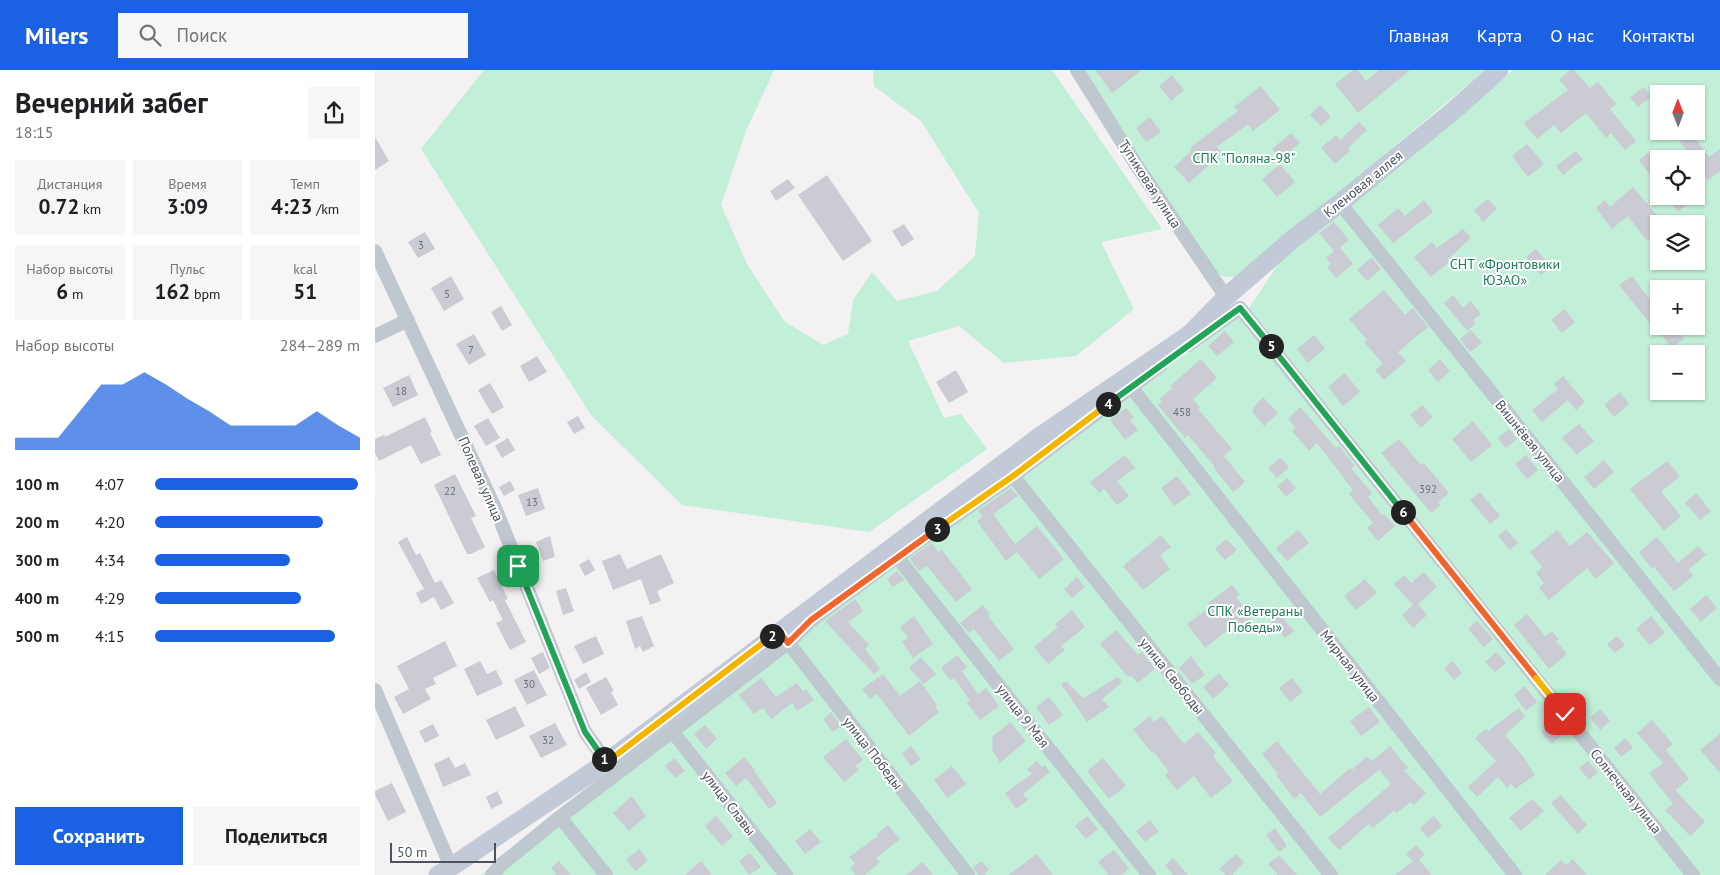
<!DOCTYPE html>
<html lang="ru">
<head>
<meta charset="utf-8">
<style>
  :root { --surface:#fff; --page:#f6f6f6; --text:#202124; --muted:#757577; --accent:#1b61e3 }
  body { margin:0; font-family:"PT Sans",sans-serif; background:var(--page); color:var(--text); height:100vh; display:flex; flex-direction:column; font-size:19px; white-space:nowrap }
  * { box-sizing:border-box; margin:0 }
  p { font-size:16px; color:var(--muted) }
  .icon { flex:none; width:28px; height:28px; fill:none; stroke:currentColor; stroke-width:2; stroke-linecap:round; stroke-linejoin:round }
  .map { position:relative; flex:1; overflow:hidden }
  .drawer { display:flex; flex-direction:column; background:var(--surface); width:375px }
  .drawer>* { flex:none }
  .needle { width:32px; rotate:359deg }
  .fabs { position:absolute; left:1275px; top:15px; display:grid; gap:10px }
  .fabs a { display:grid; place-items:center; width:55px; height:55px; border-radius:0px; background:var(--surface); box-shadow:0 1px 4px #0004; font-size:25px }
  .scale { position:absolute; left:15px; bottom:12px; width:106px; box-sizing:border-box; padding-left:5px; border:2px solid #49525e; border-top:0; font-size:14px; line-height:18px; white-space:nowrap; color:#49525e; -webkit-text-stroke:4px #fff; paint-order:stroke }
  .pin { position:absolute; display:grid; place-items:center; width:42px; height:42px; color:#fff; margin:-21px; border-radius:10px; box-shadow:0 2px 8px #0006 }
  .km { position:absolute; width:25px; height:25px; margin:-12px; border-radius:50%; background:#222; color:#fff; font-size:14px; line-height:25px; text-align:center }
  .round { display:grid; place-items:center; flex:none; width:52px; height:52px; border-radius:0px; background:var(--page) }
  .head { display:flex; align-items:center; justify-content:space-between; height:85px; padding:0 15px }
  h1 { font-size:28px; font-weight:600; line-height:38px }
  .metrics { display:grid; grid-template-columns:repeat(3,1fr); gap:8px; height:85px; padding:5px 15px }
  .metrics div { display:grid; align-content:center; border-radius:0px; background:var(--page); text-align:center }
  .metrics b { font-size:21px; font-weight:600 }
  .metrics small { font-size:14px; font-weight:400 }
  .metrics p { font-size:14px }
  .chart { height:140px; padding:10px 15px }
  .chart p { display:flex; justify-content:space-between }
  .chart svg { width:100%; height:90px; margin-top:5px; fill:var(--accent); opacity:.7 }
  .action { display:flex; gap:10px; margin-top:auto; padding:10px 15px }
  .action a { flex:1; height:58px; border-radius:0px; background:var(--accent); color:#fff; font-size:20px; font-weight:600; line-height:58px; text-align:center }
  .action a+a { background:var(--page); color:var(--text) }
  ul { padding:0 15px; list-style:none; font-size:16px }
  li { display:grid; grid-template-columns:80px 60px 1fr; align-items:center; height:38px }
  li i { height:12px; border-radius:6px; background:var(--accent) }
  header { display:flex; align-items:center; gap:30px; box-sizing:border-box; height:70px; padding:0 25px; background:var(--accent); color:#fff }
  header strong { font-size:24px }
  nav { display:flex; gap:28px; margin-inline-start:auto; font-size:18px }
  .search { width:350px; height:45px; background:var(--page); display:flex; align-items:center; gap:12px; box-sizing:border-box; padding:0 18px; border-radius:0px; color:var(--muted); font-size:19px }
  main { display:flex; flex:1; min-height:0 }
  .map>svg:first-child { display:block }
</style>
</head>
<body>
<header>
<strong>Milers</strong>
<div class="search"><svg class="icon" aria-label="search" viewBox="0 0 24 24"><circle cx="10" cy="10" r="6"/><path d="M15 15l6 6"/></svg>Поиск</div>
<nav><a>Главная</a><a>Карта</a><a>О нас</a><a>Контакты</a></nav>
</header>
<main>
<section class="drawer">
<div class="head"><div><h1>Вечерний забег</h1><p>18:15</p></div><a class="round"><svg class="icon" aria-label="share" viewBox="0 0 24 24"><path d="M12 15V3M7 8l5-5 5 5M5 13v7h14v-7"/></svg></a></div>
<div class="metrics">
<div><p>Дистанция</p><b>0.72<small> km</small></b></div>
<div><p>Время</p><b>3:09</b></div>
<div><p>Темп</p><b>4:23<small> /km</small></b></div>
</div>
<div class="metrics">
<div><p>Набор высоты</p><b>6<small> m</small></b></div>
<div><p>Пульс</p><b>162<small> bpm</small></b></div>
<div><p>kcal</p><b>51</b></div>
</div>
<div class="chart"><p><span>Набор высоты</span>284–289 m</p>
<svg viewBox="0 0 160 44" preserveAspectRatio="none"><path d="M0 44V38L10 38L20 38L30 25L40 12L50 12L60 6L70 12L80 19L90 25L100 32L110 32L120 32L130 32L140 25L150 32L160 38V44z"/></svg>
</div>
<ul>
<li><b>100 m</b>4:07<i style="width:99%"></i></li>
<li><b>200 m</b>4:20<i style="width:82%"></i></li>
<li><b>300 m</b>4:34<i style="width:66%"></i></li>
<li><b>400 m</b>4:29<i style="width:71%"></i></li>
<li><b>500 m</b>4:15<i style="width:88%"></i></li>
</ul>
<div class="action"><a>Сохранить</a><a>Поделиться</a></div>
</section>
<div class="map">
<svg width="1345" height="805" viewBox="0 0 1345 805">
  <rect width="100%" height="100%" fill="#f3f1f1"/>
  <g fill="#c1efd7" fill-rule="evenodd">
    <path d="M109,0H399L371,61L346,135L372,194L409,251L448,275L473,264L478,230L497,202L522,231L562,221L600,186L604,143L546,51L499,16L498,0H677L787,159L726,172L759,239L701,286L629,293L584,256L533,271L569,348L586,344L612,379L494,462L307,435L216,345L46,79Z"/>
    <path d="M706,0H1110L864,207H849L841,202Z"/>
    <path d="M1138,0H1345V805H106L370,596L874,238L914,178ZM1284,24H1321V61H1284ZM1284,89H1321V126H1284ZM1284,154H1321V191H1284ZM1284,219H1321V256H1284ZM1284,284H1321V321H1284Z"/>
  </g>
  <g fill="#cbccd3">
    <path d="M720,0H767L737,23Z"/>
    <path d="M978,0H983L991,11L1004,0H1035L983,43L960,14Z"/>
    <path d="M1195,0H1199L1215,18L1223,12L1241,34L1235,39L1261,71L1250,80L1236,63L1231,68L1211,43L1186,63L1179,55L1162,69L1149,53L1193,20L1184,10Z"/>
    <path d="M797,5L809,20L796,31L784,16Z"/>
    <path d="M886,16L905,40L878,61L873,54L842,77L847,83L814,113L799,97L817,80L815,78L863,41L859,37Z"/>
    <path d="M1269,17L1276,27L1263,37L1255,27Z"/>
    <path d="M945,35L956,47L946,56L935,45Z"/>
    <path d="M775,47L786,62L771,72L761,58Z"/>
    <path d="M984,52L992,60L973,78L975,81L960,94L946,78L961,65L965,70Z"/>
    <path d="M1297,61H1315L1334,87L1345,79V101L1333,110L1321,94V89H1318Z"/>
    <path d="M916,63L925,73L906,89L897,79Z"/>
    <path d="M0,67L14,91L0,100Z"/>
    <path d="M1152,74L1169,94L1153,107L1137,86Z"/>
    <path d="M1201,81L1208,89L1188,105L1181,96Z"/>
    <path d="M1273,83L1283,96L1274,104L1264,90Z"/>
    <path d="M905,94L920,112L902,127L887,109Z"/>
    <path d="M452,105L497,171L468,191L423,125Z"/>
    <path d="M413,109L420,118L401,131L395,121Z"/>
    <path d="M1258,117L1286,150L1284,152V162L1272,171L1253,146L1237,159L1221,138L1230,130L1235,137Z"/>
    <path d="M1291,126H1305L1312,135L1303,142Z"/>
    <path d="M1113,129L1122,139L1108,152L1099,140Z"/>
    <path d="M1049,130L1058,142L1018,173L1003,155L1023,138L1030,146Z"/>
    <path d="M959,152L974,170L965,178L978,194L961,208L952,197L956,194L951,188L959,181L944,163Z"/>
    <path d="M529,154L539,169L527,177L517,161Z"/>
    <path d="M1088,159L1096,168L1072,190L1074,192L1056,207L1039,187L1057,172L1062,178Z"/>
    <path d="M50,162L60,179L43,188L33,172Z"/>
    <path d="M1161,179L1176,197L1166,205L1151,187Z"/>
    <path d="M997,187L1006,199L992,211L982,200Z"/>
    <path d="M76,206L89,229L69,241L56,218Z"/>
    <path d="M1257,206L1284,241V256H1299L1309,269L1297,278L1284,262V265L1244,215Z"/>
    <path d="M1009,220L1030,245L1038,238L1053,257L1023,282L1031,291L1009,310L1000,300L1008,294L989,272L992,270L974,249Z"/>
    <path d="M1078,225L1088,238L1096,231L1106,244L1098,250L1101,253L1092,261L1069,233Z"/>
    <path d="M126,236L137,255L127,261L116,242Z"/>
    <path d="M1189,239L1200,252L1187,263L1176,250Z"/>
    <path d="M1096,260L1107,273L1095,282L1085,269Z"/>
    <path d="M850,261L859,272L842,286L833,276Z"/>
    <path d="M99,264L111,285L94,295L81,274Z"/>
    <path d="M939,265L950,278L933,293L922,279Z"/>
    <path d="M162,286L172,302L154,312L145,296Z"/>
    <path d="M826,289L842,308L818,329L825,338L823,339L857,379L849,386L870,412L858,422L839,398L840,397L813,365L810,368L783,335L787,332L784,329L798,318L795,316Z"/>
    <path d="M1065,289L1075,301L1063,312L1053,300Z"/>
    <path d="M581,300L593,322L574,333L561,312Z"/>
    <path d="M970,303L985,322L968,336L953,317Z"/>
    <path d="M34,305L43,325L18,337L8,318Z"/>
    <path d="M1188,306L1210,332L1201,340L1193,330L1167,352L1157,340L1183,319L1179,314Z"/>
    <path d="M115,313L129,337L117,344L103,320Z"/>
    <path d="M1245,322L1254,334L1239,347L1229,335Z"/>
    <path d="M888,327L903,343L889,356L877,342L879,339L878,338Z"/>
    <path d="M1047,335L1058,347L1046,358L1035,345Z"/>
    <path d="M925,337L961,378L964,376L980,396L976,398L997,423L993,427L1007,445L1009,444L1020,456L1003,471L992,458L998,453L974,424L978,420L942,373L934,381L917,361L921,358L913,349Z"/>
    <path d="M751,338L759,347L755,350L763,360L750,370L735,350Z"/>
    <path d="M203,346L210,358L199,364L192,352Z"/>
    <path d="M50,347L57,362L55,363L66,385L46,394L36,375L4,391L0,383V369L9,365L10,367Z"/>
    <path d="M113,348L125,368L111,376L99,356Z"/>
    <path d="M1098,351L1117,375L1096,392L1077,369Z"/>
    <path d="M1204,354L1219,371L1202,385L1187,368Z"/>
    <path d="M1134,359L1142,369L1131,378L1123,368Z"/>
    <path d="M133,368L140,380L127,388L120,376Z"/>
    <path d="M1024,369L1046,395L1049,393L1074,423L1063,432L1066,435L1056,443L1006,383Z"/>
    <path d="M750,385L760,398L742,411L754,426L742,435L729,419L724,423L715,412Z"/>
    <path d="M1151,385L1163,400L1152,409L1140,394Z"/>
    <path d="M905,388L914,397L902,408L893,398Z"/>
    <path d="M1229,390L1239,402L1219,419L1209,407Z"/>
    <path d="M1292,391L1305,406L1286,422L1306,446L1289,461L1255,419Z"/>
    <path d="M80,404L101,446L96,448L110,477L96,484H92L59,415Z"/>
    <path d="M802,406L816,424L799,436L786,418Z"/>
    <path d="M912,408L921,418L911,427L902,416Z"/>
    <path d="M135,411L140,420L129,426L124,417Z"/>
    <path d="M163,418L170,439L151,446L143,425Z"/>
    <path d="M636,418L643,426L618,444L640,474L662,456L689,489L664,509L642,482L631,491L602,451L608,447L603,441Z"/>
    <path d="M1105,422L1125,446L1115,454L1095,430Z"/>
    <path d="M1321,423L1336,441L1325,450L1310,433Z"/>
    <path d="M1131,459L1143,473L1135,480L1123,466Z"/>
    <path d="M923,460L934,473L912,491L901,478Z"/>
    <path d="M1182,460L1195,476L1212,462L1239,493L1221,509L1212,498L1174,530L1164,518L1169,513L1161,503L1167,497L1155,482Z"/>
    <path d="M786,465L796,477L785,485L795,499L768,520L748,496Z"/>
    <path d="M175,466L180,487L168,491L161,472Z"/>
    <path d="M32,467L41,485L45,483L60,513L66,510L79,533L66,540L59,527L46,534L41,523L49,519L23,472Z"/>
    <path d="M1282,467L1303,493L1323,476L1331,485L1313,500L1318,506L1299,521L1279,497L1277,499L1264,482Z"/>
    <path d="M851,469L862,480L850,490L840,479Z"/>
    <path d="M557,473L563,482L567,480L597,519L581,532L552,496L544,501L536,491L535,488Z"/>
    <path d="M245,484L252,499L286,484L299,513L282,521L286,531L275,535L266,509L238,520L227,491Z"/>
    <path d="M214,489L220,500L210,506L204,495Z"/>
    <path d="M119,500L133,529L130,530L151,572L135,580L121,553L128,550L118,530L115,532L102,508Z"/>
    <path d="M522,501L529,510L518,517L512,509Z"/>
    <path d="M1049,502L1062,517L1043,534L1052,545L1038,558L1027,545L1038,535L1019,514L1029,505L1036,513Z"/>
    <path d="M702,507L710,517L697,528L689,519Z"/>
    <path d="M990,509L1002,523L981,540L969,526Z"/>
    <path d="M857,515L865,525L861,527L877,547L862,559L859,555L830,578L812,554L835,537L833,533Z"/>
    <path d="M191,518L199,541L188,545L181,521Z"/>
    <path d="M1331,525L1342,538L1326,552L1315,539Z"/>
    <path d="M480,529L488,541L473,552L494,575L490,579L505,599L499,604L450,551Z"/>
    <path d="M608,535L615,544L613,546L639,579L624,591L599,559L594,563L585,553Z"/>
    <path d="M697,540L710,557L686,576L690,580L673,594L659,577L683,557L680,554Z"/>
    <path d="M903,542L919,561L910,568L894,549Z"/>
    <path d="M1152,544L1170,566L1177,561L1184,569L1181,571L1192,584L1174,599L1139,555Z"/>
    <path d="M267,546L279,576L268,582L265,576L260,579L251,551Z"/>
    <path d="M539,546L558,574L538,588L527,572L533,568L525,557Z"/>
    <path d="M1276,546L1290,563L1275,575L1261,559Z"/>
    <path d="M1102,551L1118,569L1109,577L1093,559Z"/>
    <path d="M741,560L763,585L767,582L780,598L763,613L755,605L753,607L725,574Z"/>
    <path d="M221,566L229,584L208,594L199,576Z"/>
    <path d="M1242,566L1250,575L1240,583L1232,574Z"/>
    <path d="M70,571L82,596L58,608L61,614L50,619L56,629L28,644L19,627L34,619L22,596Z"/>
    <path d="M168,582L175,598L164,604L156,588Z"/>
    <path d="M1121,582L1131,593L1120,602L1110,592Z"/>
    <path d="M582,585L592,597L587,601L603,624L611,618L624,636L605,650L592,633L595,631L579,608L576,611L566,598Z"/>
    <path d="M816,586L830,605L817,614L804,598Z"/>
    <path d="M546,587L561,604L549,614L534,598Z"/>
    <path d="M105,591L112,604L121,600L128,614L102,626L89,599Z"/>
    <path d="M1078,591L1087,603L1079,610L1069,598Z"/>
    <path d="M159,600L172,625L152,635L139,610Z"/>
    <path d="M211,602L216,612L204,619L199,610Z"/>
    <path d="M844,603L854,615L838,629L828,617Z"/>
    <path d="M508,604L525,626L545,611L562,635L560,637L564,642L534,666L502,624L495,629L487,619Z"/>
    <path d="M231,607L239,621L236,622L243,635L226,645L211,618Z"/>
    <path d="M743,607L747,612L727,629L734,637L712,652L686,614L691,611L708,628Z"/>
    <path d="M386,608L401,627L422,613L428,621L431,619L439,630L422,641L417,633L396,649L388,638L379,644L364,625Z"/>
    <path d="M917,608L928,622L915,632L904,618Z"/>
    <path d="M1150,616L1162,632L1151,641L1139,625Z"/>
    <path d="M674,627L688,645L674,655L661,637Z"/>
    <path d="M140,636L150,656L121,670L111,650Z"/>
    <path d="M994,637L1005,652L986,666L975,651Z"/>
    <path d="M1144,638L1150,647L1130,665L1149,688L1160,705L1140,719L1136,714L1132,718L1123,707L1102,727L1093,717L1121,691L1100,668L1111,659L1113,661Z"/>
    <path d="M1225,639L1235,651L1225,660L1215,647Z"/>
    <path d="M456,642L466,656L457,662L448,649Z"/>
    <path d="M775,646L779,652L787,646L809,674L823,662L841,683L838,686L858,711L836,728L819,706L802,720L790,705L794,702L778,681L777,683L758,659Z"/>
    <path d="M1277,650L1298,674L1291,680L1314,709L1300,720L1330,752L1315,766L1290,740L1298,734L1274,703L1288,693L1262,663Z"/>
    <path d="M635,652L651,671L625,693L617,680L618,671L616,668Z"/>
    <path d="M1178,652L1188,665L1176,674L1166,662Z"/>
    <path d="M180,653L192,675L166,688L154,666Z"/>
    <path d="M58,654L64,666L50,673L44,661Z"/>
    <path d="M330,655L342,669L331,679L319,664Z"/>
    <path d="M1345,664V703L1325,680Z"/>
    <path d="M1250,668L1258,678L1246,687L1239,678Z"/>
    <path d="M471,669L488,690L480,696L484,700L469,712L448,687Z"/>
    <path d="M902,671L945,724L975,698L977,700L992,686L997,691L1015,676L1033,698L1029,700L1051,723L1039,735L1036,732L1021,743L1019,740L998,758L994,754L964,780L953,768L1016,714L1004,700L945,747L926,723L919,729L901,705L903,704L887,684Z"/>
    <path d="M536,676L546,689L536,696L527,683Z"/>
    <path d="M74,687L80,698L90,693L96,705L68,717L59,694Z"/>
    <path d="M369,687L380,700L379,701L402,733L394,739L371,708L361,716L350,703Z"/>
    <path d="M300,688L310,701L300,708L290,696Z"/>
    <path d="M728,688L751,716L734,729L712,701Z"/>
    <path d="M662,691L667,697L670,695L675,702L648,724L653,730L641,739L630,723L657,704L652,699Z"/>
    <path d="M1213,691L1223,702L1214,710L1204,698Z"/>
    <path d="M577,696L591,714L572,728L559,710Z"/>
    <path d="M17,713L31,742L13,751L0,725V721Z"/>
    <path d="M122,721L128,733L116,739L111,727Z"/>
    <path d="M1186,725L1212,755L1203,764L1176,733Z"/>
    <path d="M257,726L271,746L254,761L238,743Z"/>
    <path d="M1157,729L1169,741L1146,761L1134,748Z"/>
    <path d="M341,746L358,766L347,776L330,756Z"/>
    <path d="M712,746L723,759L711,769L700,756Z"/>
    <path d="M1059,746L1067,756L1053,768L1045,758Z"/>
    <path d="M775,750L784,761L770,772L761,761Z"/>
    <path d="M513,755L525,769L501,788L505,792L490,805H481L475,798L480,794L474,787L503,766L502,764Z"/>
    <path d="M900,758L912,776L904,782L891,765Z"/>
    <path d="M435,759L446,772L430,784L420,771Z"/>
    <path d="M1041,775L1050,784L1044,790L1057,805H1020L1038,791L1031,784Z"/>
    <path d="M264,779L273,791L260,801L251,789Z"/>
    <path d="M739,780L754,799L746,805H734L723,792Z"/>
    <path d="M375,783L386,797L374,805L364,791Z"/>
    <path d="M662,784L678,805H633Z"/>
    <path d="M861,784L869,792L857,805H851L844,799Z"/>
    <path d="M904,785L922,805H903L893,794Z"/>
    <path d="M798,788L813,805H798L790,795Z"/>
    <path d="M1198,789L1212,805H1170L1186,790L1191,795Z"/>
    <path d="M184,791L196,805H182L176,798Z"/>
    <path d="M326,791L337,805H310Z"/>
    <path d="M606,791L614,799L609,805H604L598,798Z"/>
    <path d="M548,792L558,805H531Z"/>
  </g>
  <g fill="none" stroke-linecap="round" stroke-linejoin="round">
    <g stroke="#bfc7cf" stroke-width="14">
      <path d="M702,0L762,96L851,227"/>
      <path d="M965,133L1345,609"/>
      <path d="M0,181L121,440L210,662L232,692"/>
      <path d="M0,266L33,250"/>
      <path d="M813,275L865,238L1318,805"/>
      <path d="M756,317L1140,805"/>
      <path d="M638,406L956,805"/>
      <path d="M522,487L774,805"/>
      <path d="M409,567L593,805"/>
      <path d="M0,620L76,797"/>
      <path d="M297,661L411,805"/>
      <path d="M185,747L231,805"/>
      <path d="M117,805L127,794L185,747L413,573L437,550L522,487L638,406L786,295"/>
    </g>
    <path stroke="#c2cad7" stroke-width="19" d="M63,805L76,797L232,692L664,367L815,264L851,227L919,168L965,133L1077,42L1124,0"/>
  </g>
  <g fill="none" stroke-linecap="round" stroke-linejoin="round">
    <g stroke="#fff" stroke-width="10">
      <path id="split-1" d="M143,496L210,662L229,689"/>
    </g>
    <g stroke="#fff" stroke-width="10">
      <path id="split-2" d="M229,689L232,692L397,566"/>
    </g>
    <g stroke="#fff" stroke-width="10">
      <path id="split-3" d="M397,566L404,561L413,573L436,550L562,459"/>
    </g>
    <g stroke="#fff" stroke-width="10">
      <path id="split-4" d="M562,459L638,406L733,334"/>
    </g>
    <g stroke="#fff" stroke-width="10">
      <path id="split-5" d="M733,334L865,238L896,276"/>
    </g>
    <g stroke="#fff" stroke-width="10">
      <path id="split-6" d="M896,276L1028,442"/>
    </g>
    <g stroke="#fff" stroke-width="10">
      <path id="split-7" d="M1028,442L1161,608"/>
    </g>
    <g stroke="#fff" stroke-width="10">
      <path id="split-8" d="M1161,608L1190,644"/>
    </g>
    <use href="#split-1" stroke="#22a559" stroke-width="6"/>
    <use href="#split-2" stroke="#f5b400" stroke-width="6"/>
    <use href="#split-3" stroke="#f0652b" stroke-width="6"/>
    <use href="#split-4" stroke="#f5b400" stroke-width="6"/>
    <use href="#split-5" stroke="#22a559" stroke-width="6"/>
    <use href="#split-6" stroke="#22a559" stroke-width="6"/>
    <use href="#split-7" stroke="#f0652b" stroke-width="6"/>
    <use href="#split-8" stroke="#f5b400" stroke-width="6"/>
  </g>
  <g text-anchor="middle" stroke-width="4" stroke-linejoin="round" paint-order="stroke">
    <g font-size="11" fill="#6a707b">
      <text x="46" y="179">3</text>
      <text x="72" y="228">5</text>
      <text x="96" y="284">7</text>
      <text x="26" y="325">18</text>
      <text x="807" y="346">458</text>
      <text x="1053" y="423">392</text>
      <text x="75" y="425">22</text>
      <text x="157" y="436">13</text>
      <text x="154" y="618">30</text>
      <text x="173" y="674">32</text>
    </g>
    <g font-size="14" fill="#198055" stroke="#fff">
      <text x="869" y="93">СПК "Поляна-98"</text>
      <text x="1130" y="199">СНТ «Фронтовики<tspan x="1130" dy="16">ЮЗАО»</tspan></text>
      <text x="880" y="546">СПК «Ветераны<tspan x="880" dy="16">Победы»</tspan></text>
    </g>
    <g font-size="14" fill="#49525e" stroke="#fff">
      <text transform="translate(775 114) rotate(57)" y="5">Тупиковая улица</text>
      <text transform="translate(988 114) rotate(-39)" y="5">Кленовая аллея</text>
      <text transform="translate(1155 371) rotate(51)" y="5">Вишнёвая улица</text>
      <text transform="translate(106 409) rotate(66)" y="5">Полевая улица</text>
      <text transform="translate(975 596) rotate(52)" y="5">Мирная улица</text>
      <text transform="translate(797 606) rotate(51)" y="5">улица Свободы</text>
      <text transform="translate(648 646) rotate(52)" y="5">улица 9 Мая</text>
      <text transform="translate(498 683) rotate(52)" y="5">улица Победы</text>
      <text transform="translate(1251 721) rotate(51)" y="5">Солнечная улица</text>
      <text transform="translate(354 733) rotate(52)" y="5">улица Славы</text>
    </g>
  </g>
</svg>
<div class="fabs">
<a><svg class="needle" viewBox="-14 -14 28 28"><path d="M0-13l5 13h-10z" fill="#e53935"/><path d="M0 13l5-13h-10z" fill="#757577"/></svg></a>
<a><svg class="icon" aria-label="locate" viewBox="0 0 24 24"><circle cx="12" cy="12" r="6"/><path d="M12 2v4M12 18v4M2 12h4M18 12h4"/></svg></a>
<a><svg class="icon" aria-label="layers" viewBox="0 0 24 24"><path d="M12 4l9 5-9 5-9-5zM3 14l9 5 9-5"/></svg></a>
<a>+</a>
<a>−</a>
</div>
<div class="scale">50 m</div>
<div class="pin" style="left:143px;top:496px;background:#1e9e55"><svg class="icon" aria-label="arrive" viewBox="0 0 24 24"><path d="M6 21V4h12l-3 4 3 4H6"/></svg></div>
<div class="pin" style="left:1190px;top:644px;background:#d93025"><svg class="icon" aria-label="check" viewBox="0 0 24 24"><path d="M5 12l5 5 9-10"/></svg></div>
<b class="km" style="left:229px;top:689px">1</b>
<b class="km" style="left:397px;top:566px">2</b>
<b class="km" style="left:562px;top:459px">3</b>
<b class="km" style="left:733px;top:334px">4</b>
<b class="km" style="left:896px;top:276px">5</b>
<b class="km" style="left:1028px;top:442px">6</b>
</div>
</main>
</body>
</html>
